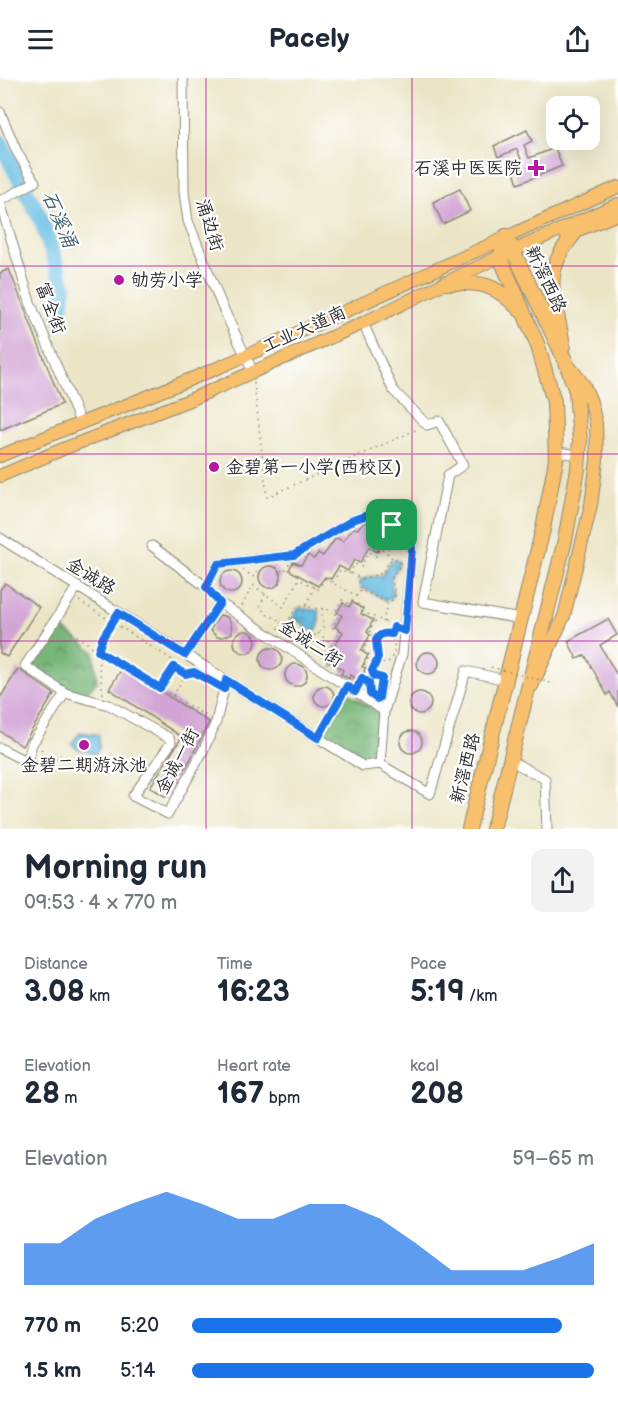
<!DOCTYPE html>
<html lang="en">
<head>
<meta charset="utf-8">
<style>
  :root { --surface:#fff; --page:#f2f2f3; --text:#1f2937; --muted:#747a83; --accent:#1a73e8 }
  body { margin:0; font-family:"Balsamiq Sans","LXGW WenKai TC",sans-serif; background:var(--page); color:var(--text); height:100vh; display:flex; flex-direction:column; font-size:22px; white-space:nowrap }
  * { box-sizing:border-box; margin:0 }
  p { font-size:20px; color:var(--muted) }
  .icon { flex:none; width:33px; height:33px; fill:none; stroke:currentColor; stroke-width:2; stroke-linecap:round; stroke-linejoin:round }
  .map { position:relative; height:751px; overflow:hidden }
  .side { display:flex; flex-direction:column; background:var(--surface); flex:1 }
  .side>* { flex:none }
  .buttons { position:absolute; left:546px; top:18px; display:grid; gap:12px }
  .buttons a { display:grid; place-items:center; width:54px; height:54px; border-radius:12px; background:var(--surface); box-shadow:0 6px 24px #0002; font-size:30px }
  .pin { position:absolute; display:grid; place-items:center; width:51px; height:51px; color:#fff; margin:-26px; border-radius:12px; box-shadow:0 3px 9px #0006 }
  .round { display:grid; place-items:center; flex:none; width:63px; height:63px; border-radius:12px; background:var(--page) }
  .overview { display:flex; align-items:center; justify-content:space-between; height:102px; padding:0 24px }
  h1 { font-size:33px; font-weight:700; line-height:45px }
  .figures { display:grid; grid-template-columns:repeat(3,1fr); gap:9px; height:102px; padding:6px 24px }
  .figures div { display:grid; align-content:center }
  .figures b { font-size:30px; font-weight:700 }
  .figures small { font-size:16px; font-weight:400 }
  .figures p { font-size:16px }
  .chart { height:168px; padding:12px 24px }
  .chart p { display:flex; justify-content:space-between }
  .chart svg { width:100%; height:108px; margin-top:6px; fill:var(--accent); opacity:.7 }
  ul { padding:0 24px; list-style:none; font-size:20px }
  li { display:grid; grid-template-columns:96px 72px 1fr; align-items:center; height:45px }
  li i { height:15px; border-radius:8px; background:var(--accent) }
  header { display:flex; justify-content:space-between; align-items:center; height:78px; padding:0 24px; background:var(--surface); font-size:27px; font-weight:700 }
  .map>svg:first-child { display:block }
</style>
</head>
<body>
<header><svg class="icon" aria-label="menu" viewBox="0 0 24 24"><path d="M4 6h16M4 12h16M4 18h16"/></svg>Pacely<svg class="icon" aria-label="share" viewBox="0 0 24 24"><path d="M12 15V3M7 8l5-5 5 5M5 13v7h14v-7"/></svg></header>
<div class="map">
<svg width="618" height="751" viewBox="0 0 618 751">
  <defs>
    <pattern id="forest-crowns" width="20" height="18" patternUnits="userSpaceOnUse" patternTransform="scale(1.5)"><rect width="20" height="18" fill="#77b678"/><path d="M2 6a3 3 0 1 1 6 0M12 15a3 3 0 1 1 6 0" fill="none" stroke="#629463"/></pattern>
    <pattern id="water-ripples" width="26" height="14" patternUnits="userSpaceOnUse" patternTransform="scale(1.5)"><rect width="26" height="14" fill="#66bce3"/><path d="M2 4q2-2 4 0t4 0M15 11q2-2 4 0t4 0" fill="none" stroke="#5499b8"/></pattern>
  </defs>
  <rect width="100%" height="100%" fill="#fff"/>
  <filter id="ink" filterUnits="userSpaceOnUse"><feTurbulence type="fractalNoise" baseFrequency=".0167" numOctaves="2"/><feDisplacementMap in="SourceGraphic" scale="12" xChannelSelector="R" yChannelSelector="G"/><feConvolveMatrix kernelMatrix="1 2 1 2 8 2 1 2 1" color-interpolation-filters="sRGB"/></filter>
  <filter id="wash" filterUnits="userSpaceOnUse"><feTurbulence type="fractalNoise" baseFrequency=".008" numOctaves="4" result="noise"/><feDisplacementMap in="SourceGraphic" scale="24" xChannelSelector="R" yChannelSelector="G"/><feGaussianBlur stdDeviation="1.35" result="paint"/><feColorMatrix in="noise" values="0 0 0 0 0 0 0 0 0 0 0 0 0 0 0 0 0 1.4 0 .05"/><feComposite in="paint" operator="in"/></filter>
  <g filter="url(#wash)">
    <rect width="100%" height="100%" fill="#ebe5c6"/>
    <g fill="url(#forest-crowns)" stroke="#517052" stroke-width="1.5">
      <path d="M57,546L94,574L97,604L84,616L67,610L29,586Z"/>
      <path d="M348,615L380,636L369,681L355,678L325,656Z"/>
    </g>
    <g fill="url(#water-ripples)" stroke="#487487" stroke-width="1.5">
      <path d="M395,482L399,483V487L391,500L393,516L390,521L386,522L361,509L359,503L368,499L382,498L390,484Z"/>
      <path d="M299,530L319,533V547L316,552L307,551L300,543L293,544L291,542Z"/>
      <path d="M80,654L99,657V670L96,676L77,671L72,666Z"/>
    </g>
    <g fill="none" stroke-linecap="round" stroke-linejoin="round">
      <path stroke="#66bce3" stroke-width="16" d="M0,64L41,142L64,209L60,239"/>
    </g>
    <g id="blocks">
      <g fill="#d2a4d5">
        <path d="M527,52L532,63L524,67L529,80L555,70L562,88L518,106L513,89L522,84L517,71L498,79L494,68Z"/>
        <path d="M460,111L470,133L443,146L433,124Z"/>
        <path d="M9,191L62,326L0,352V195Z"/>
        <path d="M370,443L394,457L388,468L383,465L377,474L369,469L360,485L354,482L348,493L339,488L331,501L325,499L318,508L289,492L293,484L301,487L308,477L314,481L318,475L323,478L336,460L343,463L353,450L358,451L361,446Z"/>
        <circle cx="270" cy="499" r="11"/>
        <circle cx="231" cy="504" r="11"/>
        <path d="M5,505L39,529L7,579L0,575V512Z"/>
        <path d="M352,524L363,531L361,536L373,542L367,554L370,557L361,573L368,577L362,589L366,590L359,602L350,597L349,601L341,596L343,592L330,583L335,576L327,583L326,582L343,554L335,549L342,538L337,534L343,525L349,529Z"/>
        <path d="M220,537L227,539L231,545L232,555L223,559H217L210,552Z"/>
        <path d="M608,541L617,557L600,567L618,599V629L610,614L607,617L585,577L577,581L568,563Z"/>
        <circle cx="245" cy="564" r="11"/>
        <circle cx="271" cy="581" r="11"/>
        <circle cx="428" cy="585" r="11"/>
        <circle cx="296" cy="597" r="11"/>
        <path d="M123,589L209,644L190,682L166,719L150,709L182,659L109,611Z"/>
        <path d="M18,591L54,616L22,668L0,653V620Z"/>
        <circle cx="324" cy="618" r="10"/>
        <circle cx="420" cy="625" r="11"/>
        <circle cx="411" cy="664" r="11"/>
      </g>
    </g>
  </g>
  <g filter="url(#ink)">
    <use href="#blocks" fill-opacity="0" stroke="#8b8878" stroke-width="1.5"/>
    <g fill="none" stroke-linecap="round" stroke-linejoin="round">
      <g stroke="#8b8878" stroke-width="11">
        <g id="minor">
          <path d="M183,0L184,114L188,143L222,228L253,294"/>
          <path d="M0,34L17,74L35,104L0,123"/>
          <path d="M0,124L30,224L80,344"/>
          <path d="M363,245L393,312L427,347L439,343L463,387L448,397L423,524L521,541"/>
          <path d="M557,374L579,377"/>
          <path d="M0,460L363,688L380,686"/>
          <path d="M152,468L206,509L218,486L294,477L353,442L370,436L406,454L412,470L402,576L384,633L380,686"/>
          <path d="M220,525L384,633"/>
          <path d="M185,577L220,525L206,509"/>
          <path d="M65,615L109,627L169,660L171,665L133,718L168,736L203,673L216,644L226,602"/>
          <path d="M0,670L27,684L32,666L65,615L25,588L77,509"/>
          <path d="M511,683L545,701L547,751"/>
          <path d="M380,686L430,716L466,593L506,602"/>
        </g>
      </g>
      <g stroke="#8b8878" stroke-width="14">
        <g id="major">
          <path d="M566,157L618,136"/>
          <path d="M0,378C71,348 144,321 215,291C351,233 483,168 618,109"/>
          <path d="M0,398L63,371L192,321L363,245L492,182L618,126"/>
          <path d="M532,608L564,538L591,427L597,382L596,345L591,324L584,307L570,289"/>
        </g>
      </g>
      <g stroke="#8b8878" stroke-width="16">
        <g id="highway">
          <path d="M445,205C481,204 495,205 520,232"/>
          <path d="M563,268C556,219 538,198 575,155"/>
          <path d="M469,751L543,451L556,382L554,324L538,268L500,179L506,158"/>
          <path d="M493,751L565,462L578,391L580,363L576,313L565,282L506,158"/>
        </g>
      </g>
      <g stroke="#8b8878" stroke-width="1.5" stroke-dasharray="1.5 4.5" stroke-linecap="butt">
        <path d="M254,305L267,419L418,351"/>
        <path d="M392,480L386,474L395,460"/>
        <path d="M395,481L399,482L400,488L392,500L395,518L393,522L387,524L361,512L358,504L361,501L383,495L389,483Z"/>
        <path d="M276,489L284,494L289,486"/>
        <path d="M243,492L253,499L259,490"/>
        <path d="M351,495L360,500"/>
        <path d="M333,504L340,492L349,496L355,486L361,489L369,474L376,478L381,470L386,474"/>
        <path d="M315,509L306,527C314,533 325,528 333,534"/>
        <path d="M265,516L260,529L266,536L281,543"/>
        <path d="M79,523L171,581L174,589L185,596L194,594L207,602"/>
        <path d="M352,523L365,531L363,534L396,549"/>
        <path d="M242,528L253,507L283,529L299,501L318,511L325,501L357,518"/>
        <path d="M288,544L297,549"/>
        <path d="M383,544L387,525"/>
        <path d="M62,547L98,573L208,639"/>
        <path d="M278,551L282,544H288L297,528L306,527L298,549L314,558L323,551L322,531"/>
        <path d="M318,555L331,565"/>
        <path d="M385,555L392,556L395,572L390,583L382,586L377,582C378,570 371,560 385,555Z"/>
        <path d="M328,584L340,593"/>
        <path d="M326,586L334,575L329,572L340,554L332,549L339,538L334,535L342,522L349,526L361,512"/>
        <path d="M374,597L372,593L377,582"/>
        <path d="M351,602L352,600L359,604"/>
        <path d="M359,606L368,590L364,588L370,577L363,572L373,556L369,553L376,542"/>
        <path d="M160,610L173,590"/>
        <path d="M369,612L370,603L374,598L382,600L381,611"/>
        <path d="M103,616C99,584 93,574 111,546"/>
        <path d="M173,618L185,597"/>
        <path d="M323,651L343,616"/>
        <path d="M41,671L55,681L61,677"/>
      </g>
      <use href="#minor" stroke="#fff" stroke-width="9"/>
      <use href="#major" stroke="#f8bf6c" stroke-width="12"/>
      <use href="#highway" stroke="#f8bf6c" stroke-width="14"/>
      <path stroke="#8b8878" stroke-width="1.5" stroke-dasharray="1.5 4.5" stroke-linecap="butt" d="M491,589L555,606"/>
    </g>
  </g>
  <g fill="none" stroke-linecap="round" stroke-linejoin="round" filter="url(#ink)">
    <g stroke="#fff" stroke-width="12">
      <path id="route" d="M370,436L406,454L412,470L405,553L394,549L392,556C385,555 380,555 376,562L378,580L372,593L374,598L382,600L379,620L377,621L370,616L369,605L362,600L355,614L347,608L318,660L226,602L224,611L194,594L185,596L174,589L160,610L98,573L103,559L118,535L185,577L220,525L206,509L218,486L294,477L353,442Z"/>
    </g>
    <use href="#route" stroke="#1a73e8" stroke-width="8"/>
  </g>
  <path fill="none" stroke="#b5179e" stroke-width="1.5" stroke-opacity="0.55" d="M206,0V751M412,0V751M0,188H618M0,376H618M0,563H618"/>
  <g fill="#b5179e" stroke="#fff" stroke-width="2">
    <path d="M533 81h6v6h6v6h-6v6h-6v-6h-6v-6h6z"/>
    <circle cx="119" cy="202" r="6"/>
    <circle cx="214" cy="389" r="6"/>
    <circle cx="84" cy="667" r="6"/>
  </g>
  <g text-anchor="middle" stroke-width="4.5" stroke-linejoin="round" paint-order="stroke">
    <g font-size="18" fill="#2b2b2b" stroke="#fff" text-anchor="start">
      <text x="522" y="96" text-anchor="end">石溪中医医院</text>
      <text x="131" y="208">劬劳小学</text>
      <text x="226" y="395">金碧第一小学(西校区)</text>
      <text x="84" y="693" text-anchor="middle">金碧二期游泳池</text>
    </g>
    <g font-size="18" fill="#2b2b2b" stroke="#fff">
      <text transform="translate(210 147) rotate(73)" y="6">涌边街</text>
      <text transform="translate(546 201) rotate(65)" y="6">新滘西路</text>
      <text transform="translate(51 230) rotate(69)" y="6">富全街</text>
      <text transform="translate(304 251) rotate(-24)" y="6">工业大道南</text>
      <text transform="translate(91 498) rotate(32)" y="6">金诚路</text>
      <text transform="translate(311 565) rotate(33)" y="6">金诚二街</text>
      <text transform="translate(177 683) rotate(-62)" y="6">金诚一街</text>
      <text transform="translate(465 690) rotate(-76)" y="6">新滘西路</text>
    </g>
    <g font-size="20" font-style="italic" fill="#405e6b" stroke="#fff">
      <text transform="translate(60 141) rotate(67)" y="7">石溪涌</text>
    </g>
  </g>
</svg>
<div class="buttons">
<a><svg class="icon" aria-label="locate" viewBox="0 0 24 24"><circle cx="12" cy="12" r="6"/><path d="M12 2v4M12 18v4M2 12h4M18 12h4"/></svg></a>
</div>
<div class="pin" style="left:392px;top:447px;background:#1e9e55"><svg class="icon" aria-label="arrive" viewBox="0 0 24 24"><path d="M6 21V4h12l-3 4 3 4H6"/></svg></div>
</div>
<section class="side">
<div class="overview"><div><h1>Morning run</h1><p>09:53 · 4 × 770 m</p></div><a class="round"><svg class="icon" aria-label="share" viewBox="0 0 24 24"><path d="M12 15V3M7 8l5-5 5 5M5 13v7h14v-7"/></svg></a></div>
<div class="figures">
<div><p>Distance</p><b>3.08<small> km</small></b></div>
<div><p>Time</p><b>16:23</b></div>
<div><p>Pace</p><b>5:19<small> /km</small></b></div>
</div>
<div class="figures">
<div><p>Elevation</p><b>28<small> m</small></b></div>
<div><p>Heart rate</p><b>167<small> bpm</small></b></div>
<div><p>kcal</p><b>208</b></div>
</div>
<div class="chart"><p><span>Elevation</span>59–65 m</p>
<svg viewBox="0 0 160 44" preserveAspectRatio="none"><path d="M0 44V27L10 27L20 17L30 11L40 6L50 11L60 17L70 17L80 11L90 11L100 17L110 27L120 38L130 38L140 38L150 33L160 27V44z"/></svg>
</div>
<ul>
<li><b>770 m</b>5:20<i style="width:92%"></i></li>
<li><b>1.5 km</b>5:14<i style="width:100%"></i></li>
</ul>
</section>
</body>
</html>
